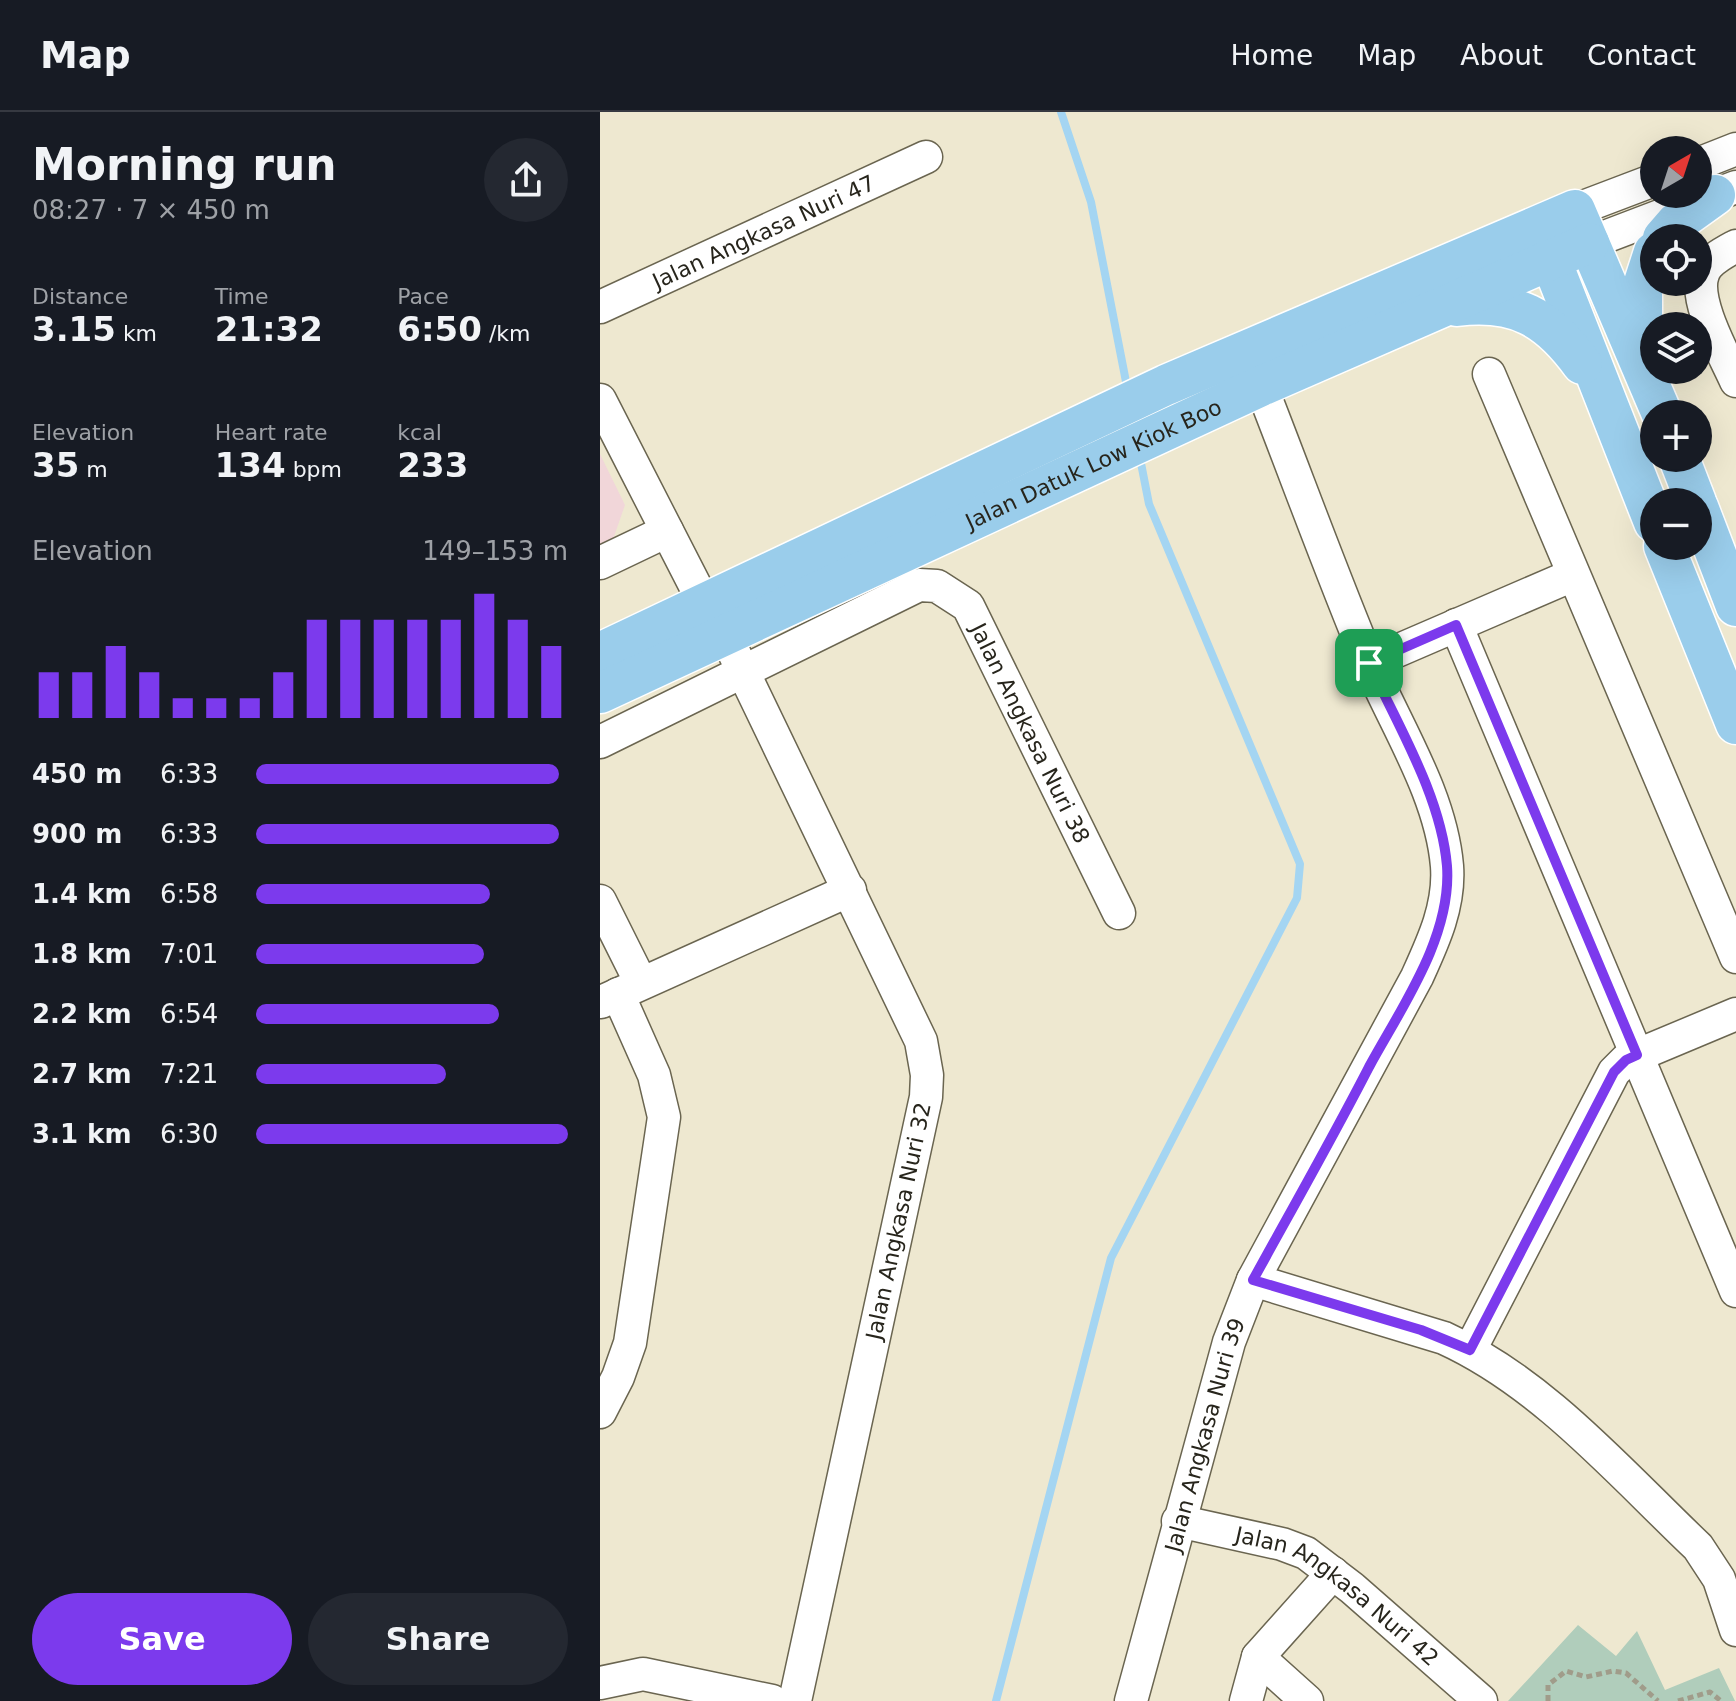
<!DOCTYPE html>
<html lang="en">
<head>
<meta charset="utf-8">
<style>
  :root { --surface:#171b24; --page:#242831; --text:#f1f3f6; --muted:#9ea1a6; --line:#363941; --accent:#7c3aed }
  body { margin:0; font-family:"DejaVu Sans",sans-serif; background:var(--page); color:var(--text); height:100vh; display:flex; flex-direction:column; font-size:30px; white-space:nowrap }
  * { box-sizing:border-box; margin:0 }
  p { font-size:26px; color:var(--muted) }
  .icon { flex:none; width:44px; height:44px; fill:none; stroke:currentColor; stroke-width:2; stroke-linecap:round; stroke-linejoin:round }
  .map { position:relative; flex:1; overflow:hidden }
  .side { display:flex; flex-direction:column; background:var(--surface); width:600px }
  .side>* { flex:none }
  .needle { width:52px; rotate:39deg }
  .fabs { position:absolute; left:1040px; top:24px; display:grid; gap:16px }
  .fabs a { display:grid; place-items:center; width:72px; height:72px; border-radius:50%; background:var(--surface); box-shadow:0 8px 32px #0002; font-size:40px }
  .pin { position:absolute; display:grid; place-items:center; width:68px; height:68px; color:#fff; margin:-34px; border-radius:16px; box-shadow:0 4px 12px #0006 }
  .round { display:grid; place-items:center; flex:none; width:84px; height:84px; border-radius:42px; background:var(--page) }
  .head { display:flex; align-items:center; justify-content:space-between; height:136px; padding:0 32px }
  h1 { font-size:44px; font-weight:800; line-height:60px }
  .stats { display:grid; grid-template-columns:repeat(3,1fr); gap:12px; height:136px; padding:8px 32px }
  .stats div { display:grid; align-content:center }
  .stats b { font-size:34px; font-weight:800 }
  .stats small { font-size:22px; font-weight:400 }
  .stats p { font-size:22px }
  .chart { height:224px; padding:16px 32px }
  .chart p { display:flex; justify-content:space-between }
  .chart svg { width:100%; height:144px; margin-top:8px; stroke:var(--accent); stroke-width:6 }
  .action { display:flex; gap:16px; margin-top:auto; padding:16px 32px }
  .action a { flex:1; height:92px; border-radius:48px; background:var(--accent); color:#fff; font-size:32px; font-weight:800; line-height:92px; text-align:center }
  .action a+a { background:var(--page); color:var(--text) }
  ul { padding:0 32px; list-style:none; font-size:26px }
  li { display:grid; grid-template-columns:128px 96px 1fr; align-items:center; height:60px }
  li i { height:20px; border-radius:10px; background:var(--accent) }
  header { display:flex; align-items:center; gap:48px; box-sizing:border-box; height:112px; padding:0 40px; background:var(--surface); border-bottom:2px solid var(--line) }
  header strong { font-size:38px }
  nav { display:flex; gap:44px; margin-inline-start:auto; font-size:28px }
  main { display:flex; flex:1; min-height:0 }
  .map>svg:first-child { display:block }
</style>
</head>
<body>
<header>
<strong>Map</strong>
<nav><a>Home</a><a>Map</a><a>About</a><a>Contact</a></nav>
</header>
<main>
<section class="side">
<div class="head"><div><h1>Morning run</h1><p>08:27 · 7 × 450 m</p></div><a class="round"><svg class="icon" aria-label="share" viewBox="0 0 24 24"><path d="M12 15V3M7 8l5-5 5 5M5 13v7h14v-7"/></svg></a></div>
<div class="stats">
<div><p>Distance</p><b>3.15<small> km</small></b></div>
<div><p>Time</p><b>21:32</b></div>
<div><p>Pace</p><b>6:50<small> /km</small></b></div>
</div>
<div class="stats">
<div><p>Elevation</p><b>35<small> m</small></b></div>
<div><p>Heart rate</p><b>134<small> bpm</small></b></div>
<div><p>kcal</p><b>233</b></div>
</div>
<div class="chart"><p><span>Elevation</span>149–153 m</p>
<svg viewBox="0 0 160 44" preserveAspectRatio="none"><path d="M5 44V30M15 44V30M25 44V22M35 44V30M45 44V38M55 44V38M65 44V38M75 44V30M85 44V14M95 44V14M105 44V14M115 44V14M125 44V14M135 44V6M145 44V14M155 44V22"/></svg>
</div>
<ul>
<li><b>450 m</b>6:33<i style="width:97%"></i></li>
<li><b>900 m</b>6:33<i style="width:97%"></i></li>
<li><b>1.4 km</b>6:58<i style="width:75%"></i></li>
<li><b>1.8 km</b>7:01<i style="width:73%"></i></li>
<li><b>2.2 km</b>6:54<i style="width:78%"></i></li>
<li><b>2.7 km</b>7:21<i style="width:61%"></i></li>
<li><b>3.1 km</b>6:30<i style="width:100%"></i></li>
</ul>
<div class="action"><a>Save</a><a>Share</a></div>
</section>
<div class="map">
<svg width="1136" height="1589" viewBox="0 0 1136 1589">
  <rect width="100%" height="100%" fill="#eee8d0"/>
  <path fill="#f1d6d9" d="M0,342L25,393L10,436L0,441Z"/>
  <path fill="#b0cdbb" d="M978,1513L1016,1544L1037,1519L1065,1578L1119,1556L1135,1589H908Z"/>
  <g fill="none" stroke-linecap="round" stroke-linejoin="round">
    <g stroke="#a4d5f2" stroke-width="8">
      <path d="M461,0L491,90L528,280"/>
      <path d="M396,1589L511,1146L697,786L700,752L549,392L539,341"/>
    </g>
    <g stroke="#6a6550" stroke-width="35">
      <g id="minor">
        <path d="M1098,52L1136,37"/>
        <path d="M975,98L1054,68"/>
        <path d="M989,131L1136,75"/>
        <path d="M1136,134C1125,140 1107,149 1103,162C1093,189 1125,244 1136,269"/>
        <path id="s1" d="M0,195L326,45"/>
        <path d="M889,262L1136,845"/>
        <path d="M0,288L104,491"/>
        <path d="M0,451L67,419"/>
        <path d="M856,513L1136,1179"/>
        <path d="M125,522L321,929L327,963L326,985L195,1589"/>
        <path d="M769,551L973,463"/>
        <path id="s2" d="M0,630L319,473L337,474L368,494L519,801"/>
        <path d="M0,789L41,871"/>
        <path d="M1,890L250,778"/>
        <path d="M653,1168L844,1226C943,1271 1020,1361 1098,1435L1119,1467L1136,1518"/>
        <path d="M870,1238L1014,960L1026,948L1136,902"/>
        <path d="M0,1300L18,1265L30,1231L64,1005L54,963L18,882"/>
        <path id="s3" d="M578,1409L682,1432L706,1441L752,1476L881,1589"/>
        <path d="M658,1545L707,1589"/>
        <path d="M0,1571L43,1562L172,1589"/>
        <path id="s4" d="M531,1589L629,1230L653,1168L817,865C833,830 850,794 847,754C841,683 797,616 769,551C731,460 697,366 661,274"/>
        <path d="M646,1589L658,1545L733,1461"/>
      </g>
    </g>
    <g stroke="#fff" stroke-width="43">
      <g id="major">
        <path d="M941,123L1054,410"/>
        <path d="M1063,126L1076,111L1115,83"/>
        <path d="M857,194C915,187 948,205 982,252"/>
        <path d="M1042,234V177L1054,140"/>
        <path d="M1079,346L1096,390"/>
        <path d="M1098,395L1136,494"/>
        <path d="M1064,434L1136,612"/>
        <path d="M0,541L566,273L975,98L1062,302"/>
        <path id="s5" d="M0,581L661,274L989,131"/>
      </g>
    </g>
    <g stroke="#a09c8a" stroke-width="5" stroke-dasharray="6 4" stroke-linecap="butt">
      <path d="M948,1589V1573L966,1559L986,1565L1013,1559L1026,1561L1058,1589"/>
      <path d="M1078,1589L1110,1580L1121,1589"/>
    </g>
    <use href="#minor" stroke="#fff" stroke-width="32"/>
    <use href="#major" stroke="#9acdeb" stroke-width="40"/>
  </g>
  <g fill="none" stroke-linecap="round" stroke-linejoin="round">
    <g stroke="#fff" stroke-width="16">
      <path id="route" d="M856,513L1037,943L1026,948L1014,960L870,1238L821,1218L653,1168C692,1097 732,1027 769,955C801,896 852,825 847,754C841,684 798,614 769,551Z"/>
    </g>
    <use href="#route" stroke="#7c3aed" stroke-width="10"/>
  </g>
  <g text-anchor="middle" stroke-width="6" stroke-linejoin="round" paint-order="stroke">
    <g font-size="22" fill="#27251c" stroke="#fff">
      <text dy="8" stroke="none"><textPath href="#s1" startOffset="180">Jalan Angkasa Nuri 47</textPath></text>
      <text dy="8" stroke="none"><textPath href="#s5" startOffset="544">Jalan Datuk Low Kiok Boo</textPath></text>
      <text dy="8" stroke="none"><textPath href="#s2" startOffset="552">Jalan Angkasa Nuri 38</textPath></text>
      <text transform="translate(298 1109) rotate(-78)" y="8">Jalan Angkasa Nuri 32</text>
      <text dy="8" stroke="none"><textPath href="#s4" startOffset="276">Jalan Angkasa Nuri 39</textPath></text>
      <text dy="8" stroke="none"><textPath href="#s3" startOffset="180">Jalan Angkasa Nuri 42</textPath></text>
    </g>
  </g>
</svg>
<div class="fabs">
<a><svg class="needle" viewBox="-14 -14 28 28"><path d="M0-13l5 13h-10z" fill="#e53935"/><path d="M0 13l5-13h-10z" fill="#9ea1a6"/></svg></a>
<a><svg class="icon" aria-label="locate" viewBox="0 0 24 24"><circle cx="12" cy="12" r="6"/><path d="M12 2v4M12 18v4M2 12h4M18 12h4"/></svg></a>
<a><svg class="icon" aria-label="layers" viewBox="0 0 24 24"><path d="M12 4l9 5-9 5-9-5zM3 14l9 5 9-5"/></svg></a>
<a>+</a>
<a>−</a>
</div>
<div class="pin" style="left:769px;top:551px;background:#1e9e55"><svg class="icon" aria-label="arrive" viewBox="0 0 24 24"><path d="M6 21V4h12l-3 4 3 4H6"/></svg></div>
</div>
</main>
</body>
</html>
